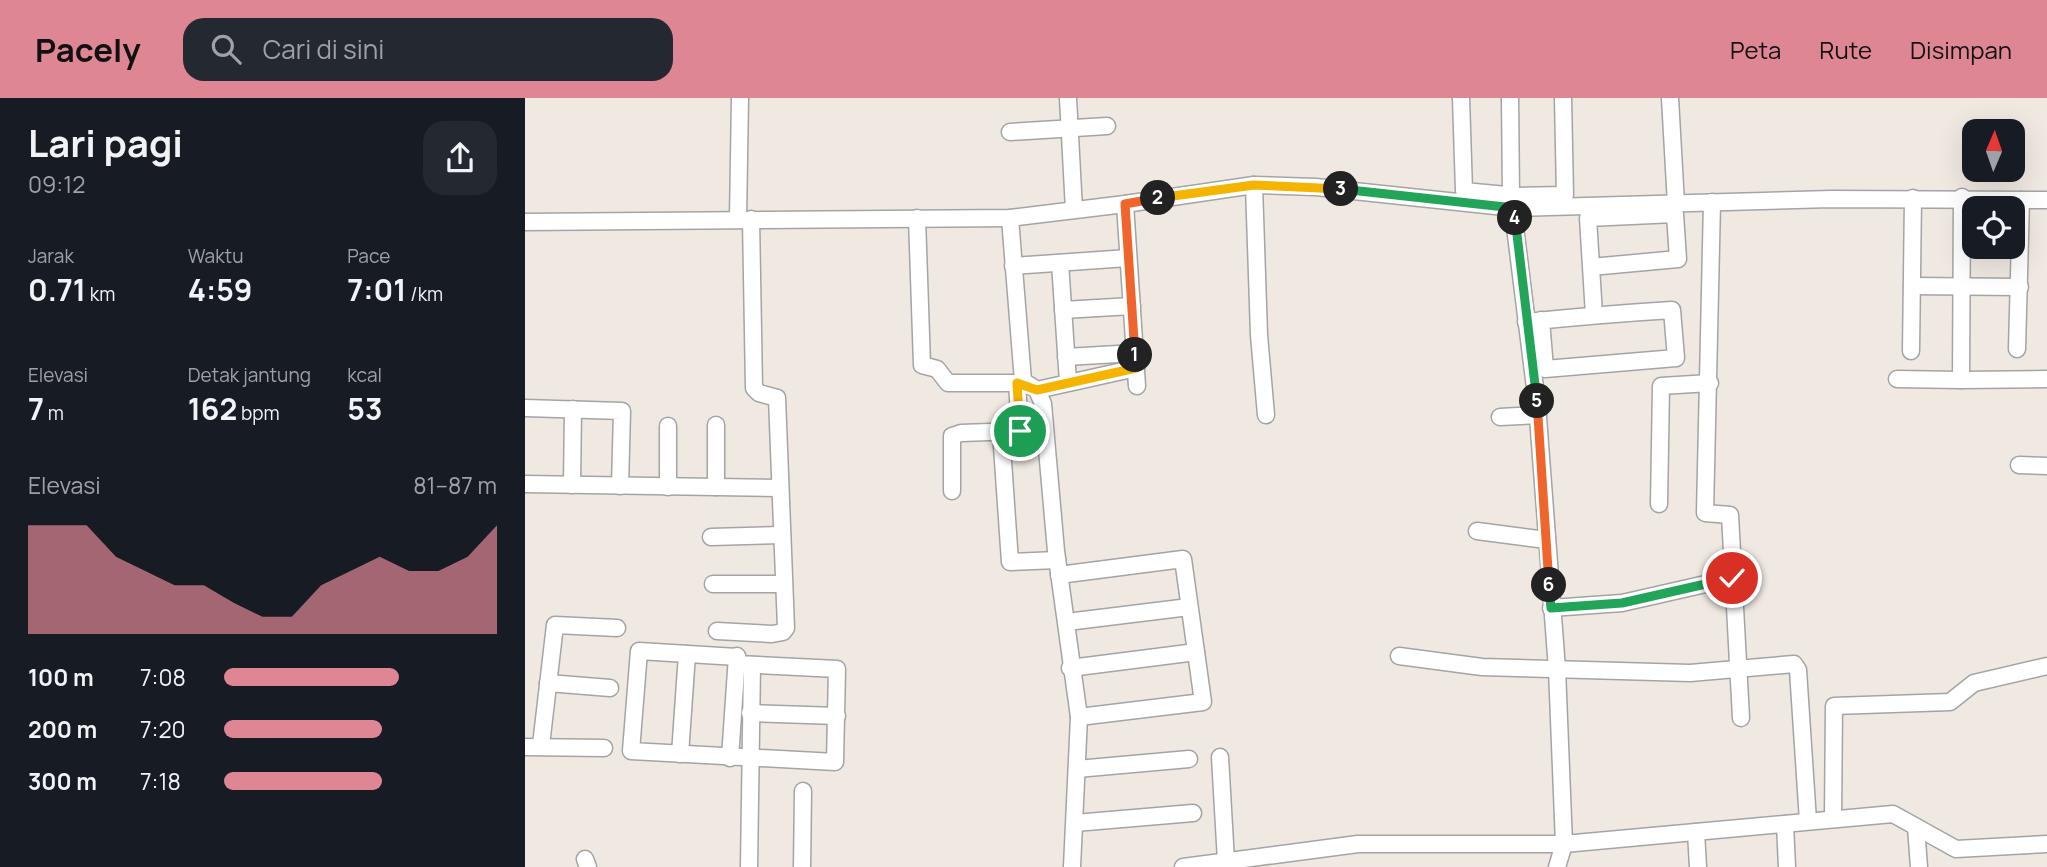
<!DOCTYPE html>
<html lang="id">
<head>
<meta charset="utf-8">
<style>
  :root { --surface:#171b24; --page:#242831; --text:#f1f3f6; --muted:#9ea1a6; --accent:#df8694 }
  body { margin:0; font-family:Manrope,sans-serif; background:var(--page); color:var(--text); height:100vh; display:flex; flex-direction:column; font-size:26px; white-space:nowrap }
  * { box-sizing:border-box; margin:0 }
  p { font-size:23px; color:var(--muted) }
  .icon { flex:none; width:38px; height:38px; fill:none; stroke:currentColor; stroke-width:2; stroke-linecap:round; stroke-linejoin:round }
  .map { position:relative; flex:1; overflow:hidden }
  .drawer { display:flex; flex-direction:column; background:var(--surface); width:525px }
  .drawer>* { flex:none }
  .needle { width:46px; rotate:2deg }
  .controls { position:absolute; left:1437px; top:21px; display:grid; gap:14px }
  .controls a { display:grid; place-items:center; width:63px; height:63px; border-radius:14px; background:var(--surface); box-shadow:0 7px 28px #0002; font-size:35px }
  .pin { position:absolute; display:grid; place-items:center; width:60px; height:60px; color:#fff; margin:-30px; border:4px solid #fff; border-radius:50%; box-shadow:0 2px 7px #0007 }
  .km { position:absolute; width:35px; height:35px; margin:-18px; border-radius:50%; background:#222; color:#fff; font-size:19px; line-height:35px; text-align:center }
  .round { display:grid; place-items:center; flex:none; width:74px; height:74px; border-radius:21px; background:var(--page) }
  .summary { display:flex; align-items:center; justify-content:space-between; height:119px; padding:0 28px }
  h1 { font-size:38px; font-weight:700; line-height:52px }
  .stats { display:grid; grid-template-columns:repeat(3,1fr); gap:10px; height:119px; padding:7px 28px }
  .stats div { display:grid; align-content:center }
  .stats b { font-size:30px; font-weight:700 }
  .stats small { font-size:19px; font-weight:400 }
  .stats p { font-size:19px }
  .chart { height:196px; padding:14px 28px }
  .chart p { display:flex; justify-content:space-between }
  .chart svg { width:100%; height:126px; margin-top:7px; fill:var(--accent); opacity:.7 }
  ul { padding:0 28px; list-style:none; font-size:23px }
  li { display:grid; grid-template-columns:112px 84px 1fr; align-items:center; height:52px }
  li i { height:18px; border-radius:9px; background:var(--accent) }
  header { display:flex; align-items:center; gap:42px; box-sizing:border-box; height:98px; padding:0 35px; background:var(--accent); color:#111 }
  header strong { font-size:33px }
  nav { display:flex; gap:38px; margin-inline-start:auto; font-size:24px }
  .search { width:490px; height:63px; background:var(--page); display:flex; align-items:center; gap:18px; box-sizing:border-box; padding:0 24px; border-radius:21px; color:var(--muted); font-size:26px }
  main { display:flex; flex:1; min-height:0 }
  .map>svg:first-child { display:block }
</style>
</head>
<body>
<header>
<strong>Pacely</strong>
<div class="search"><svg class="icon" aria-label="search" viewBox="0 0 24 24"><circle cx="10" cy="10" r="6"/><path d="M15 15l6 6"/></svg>Cari di sini</div>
<nav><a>Peta</a><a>Rute</a><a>Disimpan</a></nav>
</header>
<main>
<section class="drawer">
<div class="summary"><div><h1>Lari pagi</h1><p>09:12</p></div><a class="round"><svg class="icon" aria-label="share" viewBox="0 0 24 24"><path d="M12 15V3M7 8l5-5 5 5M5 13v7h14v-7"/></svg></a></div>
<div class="stats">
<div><p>Jarak</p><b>0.71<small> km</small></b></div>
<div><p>Waktu</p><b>4:59</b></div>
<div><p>Pace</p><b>7:01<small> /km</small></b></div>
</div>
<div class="stats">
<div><p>Elevasi</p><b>7<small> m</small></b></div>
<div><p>Detak jantung</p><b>162<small> bpm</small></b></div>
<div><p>kcal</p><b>53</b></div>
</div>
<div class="chart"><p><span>Elevasi</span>81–87 m</p>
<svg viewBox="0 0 160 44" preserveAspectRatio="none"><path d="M0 44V6L10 6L20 6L30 17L40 22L50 27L60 27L70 33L80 38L90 38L100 27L110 22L120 17L130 22L140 22L150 17L160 6V44z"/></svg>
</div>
<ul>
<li><b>100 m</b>7:08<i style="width:64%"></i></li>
<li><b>200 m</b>7:20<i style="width:58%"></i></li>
<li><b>300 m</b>7:18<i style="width:58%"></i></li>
</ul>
</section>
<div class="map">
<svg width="1522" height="769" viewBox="0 0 1522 769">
  <rect width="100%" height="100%" fill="#f0e9e2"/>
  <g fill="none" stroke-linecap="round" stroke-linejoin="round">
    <g stroke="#a4a4a4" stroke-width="19">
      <g id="minor">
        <path d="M543,0L549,112"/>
        <path d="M936,0L939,93L992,98L1040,97L1038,0"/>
        <path d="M985,0L986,97L1012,306L1032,571L1039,746L1032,769"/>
        <path d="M1145,0L1151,106"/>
        <path d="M485,34L582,28"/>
        <path d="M729,87L734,237L741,317"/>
        <path d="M1437,99L1436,282L1522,281"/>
        <path d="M1187,104L1180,415L1205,417L1216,620"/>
        <path d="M600,106L612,288"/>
        <path d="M392,120L397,267L412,271L423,285H498"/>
        <path d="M485,120L498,283L512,292L518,306L531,453L554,619L547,769"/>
        <path d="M213,121L215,0"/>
        <path d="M0,124L485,120L600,106L729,87L791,89L989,110L1306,101L1522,102"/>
        <path d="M535,165L543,284"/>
        <path d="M488,168L603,160"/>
        <path d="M1066,169L1153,161L1150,116L1063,120L1069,217"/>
        <path d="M1387,188L1495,189"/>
        <path d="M538,212L607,208"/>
        <path d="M1001,224C1050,219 1098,215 1147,212L1151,260L1020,271L1016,222"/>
        <path d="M1492,251L1496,102"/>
        <path d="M1386,253L1388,100"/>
        <path d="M541,259L610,255"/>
        <path d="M1372,281L1436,282"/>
        <path d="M512,292L611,270"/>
        <path d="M0,310L97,313L95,388"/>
        <path d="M975,319L1013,317"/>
        <path d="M191,327V389"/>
        <path d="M476,334L485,464L532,462"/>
        <path d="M1494,367L1522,368"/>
        <path d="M0,386L255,390"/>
        <path d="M47,387L48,311"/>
        <path d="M143,389V328"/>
        <path d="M427,393V338L436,335L495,333L492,285"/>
        <path d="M1134,406L1136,288L1185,285"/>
        <path d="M952,433L1021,442"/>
        <path d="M186,439L257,437"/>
        <path d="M534,477L658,461L678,604L554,619"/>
        <path d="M188,486H259"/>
        <path d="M1026,510L1097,505L1207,480"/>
        <path d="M542,524L664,509"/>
        <path d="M192,533L247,536L258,534L261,530L252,300L234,295L229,290L226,121"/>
        <path d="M874,558L957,569L1165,575L1269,566L1273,572L1283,723"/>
        <path d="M212,566L312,571L310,664L106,653L114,553L212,559"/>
        <path d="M545,570L671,554"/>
        <path d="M23,585L85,590"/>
        <path d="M225,615L312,618"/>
        <path d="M16,647L30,527L92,530"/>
        <path d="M0,649L79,650"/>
        <path d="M155,656L162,556"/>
        <path d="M695,659L701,763"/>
        <path d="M205,660L212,558"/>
        <path d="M552,671L664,661"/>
        <path d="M1308,720L1309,608L1425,604L1449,585L1522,568"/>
        <path d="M550,725L668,715"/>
        <path d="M1260,726L1262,769"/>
        <path d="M1391,729L1394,769"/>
        <path d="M1171,734L1173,769"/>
        <path d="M60,761L63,769"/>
        <path d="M224,769L227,567"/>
        <path d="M277,769L278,693"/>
        <path d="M658,769L833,746H1039L1368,716L1431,751L1522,746"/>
      </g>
    </g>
    <use href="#minor" stroke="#fff" stroke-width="16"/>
  </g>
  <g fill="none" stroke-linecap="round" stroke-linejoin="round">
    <g stroke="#fff" stroke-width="14">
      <path id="split-1" d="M495,333L492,285L512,292L611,270L610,257"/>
    </g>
    <g stroke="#fff" stroke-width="14">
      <path id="split-2" d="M610,257L600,106L633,100"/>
    </g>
    <g stroke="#fff" stroke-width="14">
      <path id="split-3" d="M633,100L729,87L816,91"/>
    </g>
    <g stroke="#fff" stroke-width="14">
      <path id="split-4" d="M816,91L989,110L990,120"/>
    </g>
    <g stroke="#fff" stroke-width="14">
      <path id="split-5" d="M990,120L1012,303"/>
    </g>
    <g stroke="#fff" stroke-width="14">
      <path id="split-6" d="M1012,303L1024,487"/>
    </g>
    <g stroke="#fff" stroke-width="14">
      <path id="split-7" d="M1024,487L1026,510L1097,505L1207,480"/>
    </g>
    <use href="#split-1" stroke="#f5b400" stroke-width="9"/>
    <use href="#split-2" stroke="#f0652b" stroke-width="9"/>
    <use href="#split-3" stroke="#f5b400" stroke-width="9"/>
    <use href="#split-4" stroke="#22a559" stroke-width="9"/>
    <use href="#split-5" stroke="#22a559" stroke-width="9"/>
    <use href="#split-6" stroke="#f0652b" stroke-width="9"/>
    <use href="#split-7" stroke="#22a559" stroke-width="9"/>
  </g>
</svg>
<div class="controls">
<a><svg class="needle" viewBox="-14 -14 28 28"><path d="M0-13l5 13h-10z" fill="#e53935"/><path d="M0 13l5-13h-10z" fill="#9ea1a6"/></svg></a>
<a><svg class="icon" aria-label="locate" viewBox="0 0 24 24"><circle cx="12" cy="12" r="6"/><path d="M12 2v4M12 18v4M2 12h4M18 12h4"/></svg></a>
</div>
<div class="pin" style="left:495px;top:333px;background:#1e9e55"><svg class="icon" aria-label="arrive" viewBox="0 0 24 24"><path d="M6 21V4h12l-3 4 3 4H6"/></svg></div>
<div class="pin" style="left:1207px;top:480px;background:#d93025"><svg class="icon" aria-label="check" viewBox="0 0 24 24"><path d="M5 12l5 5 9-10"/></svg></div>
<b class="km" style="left:610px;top:257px">1</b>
<b class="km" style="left:633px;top:100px">2</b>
<b class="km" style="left:816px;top:91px">3</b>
<b class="km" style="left:990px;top:120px">4</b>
<b class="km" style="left:1012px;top:303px">5</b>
<b class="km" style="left:1024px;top:487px">6</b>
</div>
</main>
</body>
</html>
